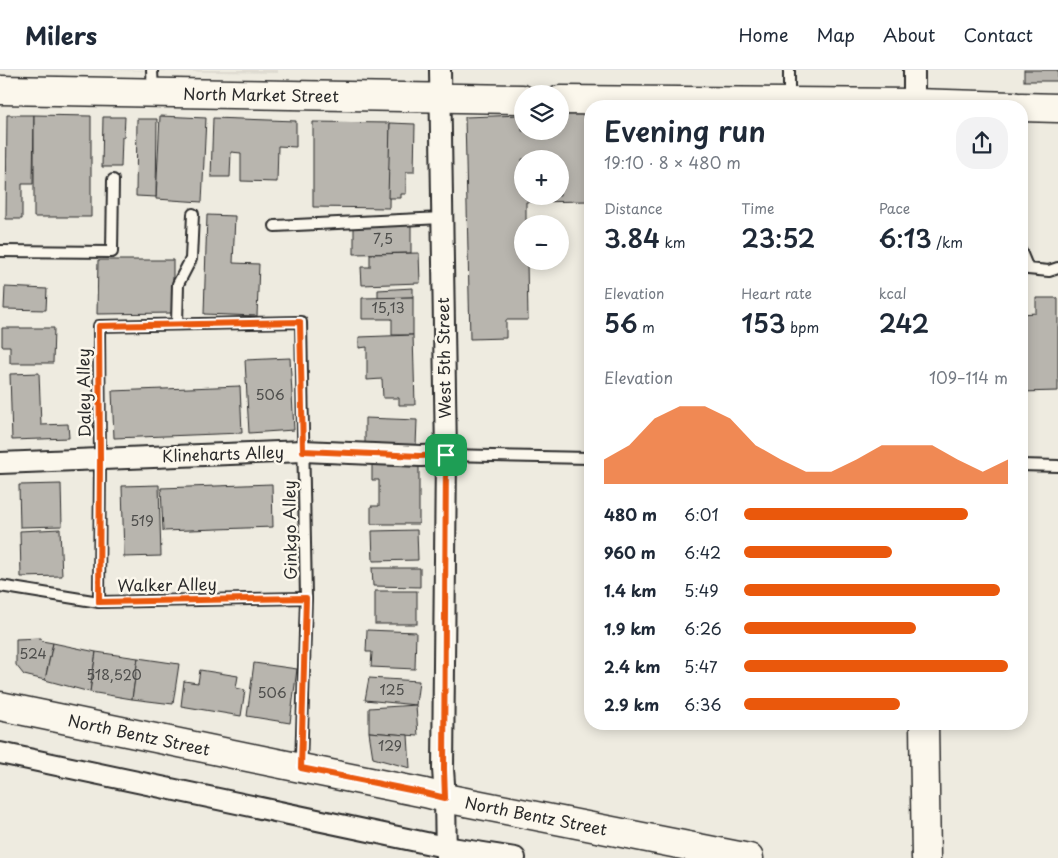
<!DOCTYPE html>
<html lang="en">
<head>
<meta charset="utf-8">
<style>
  :root { --surface:#fff; --page:#f2f2f3; --text:#1f2937; --muted:#747a83; --line:#e0e1e3; --accent:#ea580c }
  body { margin:0; font-family:"Playpen Sans",sans-serif; background:var(--page); color:var(--text); height:100vh; display:flex; flex-direction:column; font-size:19px; white-space:nowrap }
  * { box-sizing:border-box; margin:0 }
  p { font-size:16px; color:var(--muted) }
  .icon { flex:none; width:28px; height:28px; fill:none; stroke:currentColor; stroke-width:2; stroke-linecap:round; stroke-linejoin:round }
  .map { position:relative; flex:1; overflow:hidden }
  .sheet { position:absolute; left:584px; top:30px; width:444px; height:630px; display:flex; flex-direction:column; background:var(--surface); border-radius:20px; box-shadow:0 2px 12px #0003 }
  .sheet>* { flex:none }
  .fabs { position:absolute; left:514px; top:15px; display:grid; gap:10px }
  .fabs a { display:grid; place-items:center; width:55px; height:55px; border-radius:50%; background:var(--surface); box-shadow:0 2px 12px #0003; font-size:25px }
  .pin { position:absolute; display:grid; place-items:center; width:42px; height:42px; color:#fff; margin:-21px; border-radius:10px; box-shadow:0 2px 8px #0006 }
  .round { display:grid; place-items:center; flex:none; width:52px; height:52px; border-radius:20px; background:var(--page) }
  .overview { display:flex; align-items:center; justify-content:space-between; height:85px; padding:0 20px }
  h1 { font-size:28px; font-weight:600; line-height:38px }
  .metrics { display:grid; grid-template-columns:repeat(3,1fr); gap:8px; height:85px; padding:5px 20px }
  .metrics div { display:grid; align-content:center }
  .metrics b { font-size:25px; font-weight:600 }
  .metrics small { font-size:14px; font-weight:400 }
  .metrics p { font-size:14px }
  .chart { height:140px; padding:10px 20px }
  .chart p { display:flex; justify-content:space-between }
  .chart svg { width:100%; height:90px; margin-top:5px; fill:var(--accent); opacity:.7 }
  ul { padding:0 20px; list-style:none; font-size:16px }
  li { display:grid; grid-template-columns:80px 60px 1fr; align-items:center; height:38px }
  li i { height:12px; border-radius:6px; background:var(--accent) }
  header { display:flex; align-items:center; gap:30px; box-sizing:border-box; height:70px; padding:0 25px; background:var(--surface); border-bottom:1px solid var(--line) }
  header strong { font-size:24px }
  nav { display:flex; gap:28px; margin-inline-start:auto; font-size:18px }
  .map>svg:first-child { display:block }
</style>
</head>
<body>
<header>
<strong>Milers</strong>
<nav><a>Home</a><a>Map</a><a>About</a><a>Contact</a></nav>
</header>
<div class="map">
<svg width="1058" height="788" viewBox="0 0 1058 788">
  <rect width="100%" height="100%" fill="#eeebe0"/>
  <filter id="ink" filterUnits="userSpaceOnUse"><feTurbulence type="fractalNoise" baseFrequency=".02" numOctaves="2"/><feDisplacementMap in="SourceGraphic" scale="10" xChannelSelector="R" yChannelSelector="G"/><feConvolveMatrix kernelMatrix="1 2 1 2 8 2 1 2 1" color-interpolation-filters="sRGB"/></filter>
  <g filter="url(#ink)">
    <path fill="#dedbd1" d="M102,0H278V3Z"/>
    <g fill="#b8b5ae" stroke="#2b2b2b" fill-rule="evenodd">
      <rect x="1024" y="0" width="34" height="11"/>
      <path d="M590,44V131L526,132V154H522V191H527L528,250H506V268L470,269L465,47L522,45V61H560V45ZM522,89H560V126H522Z"/>
      <path d="M7,45H34L33,114H22V149H6Z"/>
      <path d="M34,45L91,46V147H34Z"/>
      <path d="M160,46L206,48L202,132L156,129Z"/>
      <path d="M103,47H125L124,67H122L121,97H102Z"/>
      <path d="M213,48L296,51V77L278,76L277,112L241,111V83L231,82L230,107H211Z"/>
      <path d="M137,49H157L156,127L136,126Z"/>
      <path d="M313,52L390,53L389,138L313,137Z"/>
      <path d="M390,53L415,54L414,102H406V124H401V128H388Z"/>
      <path d="M207,145L235,146L233,193L259,194L257,246L204,244Z"/>
      <path d="M411,153V183L354,184V154Z"/>
      <path d="M419,183L420,213L362,215L361,197H370V184Z"/>
      <path d="M98,190H173V243L97,244Z"/>
      <path d="M5,217L47,219L46,240L4,239Z"/>
      <path d="M413,218V227L378,228V220Z"/>
      <path d="M413,227V265H392V249H362V228Z"/>
      <path d="M1036,228H1058V321L1021,322V244L1036,243Z"/>
      <path d="M2,258H54L53,293H10V276H2Z"/>
      <path d="M413,265L415,335H399V328H383L382,309L367,310V277L359,278V267Z"/>
      <path d="M290,288L294,360L249,363L245,290Z"/>
      <path d="M39,303L41,355L68,354L69,368L12,370L10,304Z"/>
      <path d="M240,316L242,363L114,368L112,321Z"/>
      <path d="M365,348L417,350L416,376L365,375Z"/>
      <path d="M372,391H419V454H371V436H379V410H372Z"/>
      <path d="M61,414L62,456L20,457L19,415Z"/>
      <path d="M272,414L273,457L163,461L161,418Z"/>
      <path d="M159,415L161,486L124,487L122,416Z"/>
      <path d="M60,459L62,506L21,507L20,461Z"/>
      <path d="M417,460L418,490L373,491L372,461Z"/>
      <path d="M372,498H420V517L373,516Z"/>
      <rect x="375" y="521" width="42" height="33"/>
      <path d="M367,560L416,562L415,599L371,597L372,582H366Z"/>
      <path d="M41,568L42,571L53,573L45,610L24,605L16,595V569Z"/>
      <path d="M53,573L96,582L90,622L45,610Z"/>
      <path d="M96,582L138,588L132,629L90,622Z"/>
      <path d="M138,588L179,594L173,634L132,629Z"/>
      <path d="M254,593L297,599L290,653L247,646Z"/>
      <path d="M200,600L238,606L236,618L245,620L241,646L181,636L184,611L198,613Z"/>
      <path d="M369,608L419,611L416,635L365,630Z"/>
      <path d="M416,635L418,666L369,662V638Z"/>
      <path d="M369,662L408,665L410,698L373,688Z"/>
    </g>
    <g fill="none" stroke-linecap="round" stroke-linejoin="round">
      <g stroke="#2b2b2b" stroke-width="14">
        <g id="service">
          <path d="M152,0L153,21"/>
          <path d="M789,31V0"/>
          <path d="M275,156L442,148"/>
          <path d="M0,181L112,182L113,110"/>
          <path d="M1021,182L1028,199L1049,201L1058,198"/>
          <path d="M177,254L178,214L191,189L193,144"/>
          <path d="M446,385L590,388"/>
          <path d="M1021,395L1058,396"/>
          <path d="M0,516L99,532L306,528"/>
          <path d="M99,532L100,389L99,256L301,252L306,528L301,697"/>
        </g>
      </g>
      <g stroke="#2b2b2b" stroke-width="24">
        <g id="minor">
          <path d="M440,0L446,385L443,699L445,728L446,788"/>
          <path d="M914,0V33"/>
          <path d="M0,393L303,381L421,386L446,385"/>
          <path d="M0,683L445,777L515,788"/>
        </g>
      </g>
      <g stroke="#2b2b2b" stroke-width="31">
        <path id="secondary" d="M924,654L926,788"/>
      </g>
      <g stroke="#2b2b2b" stroke-width="31">
        <g id="primary">
          <path d="M0,20L522,29"/>
          <path d="M560,30L914,33L1013,36"/>
          <path d="M1021,37L1058,38"/>
          <path d="M0,636L301,698L425,723L445,728L749,788"/>
        </g>
      </g>
      <use href="#service" stroke="#fbf7ec" stroke-width="10"/>
      <use href="#minor" stroke="#fbf7ec" stroke-width="20"/>
      <use href="#secondary" stroke="#fbf7ec" stroke-width="28"/>
      <use href="#primary" stroke="#fbf7ec" stroke-width="28"/>
    </g>
  </g>
  <g fill="none" stroke-linecap="round" stroke-linejoin="round" filter="url(#ink)">
    <g stroke="#fff" stroke-width="10">
      <path id="route" d="M300,252L303,381L420,386L446,385L444,699L445,728L425,723L301,698L306,528L99,532L100,389L99,256Z"/>
    </g>
    <use href="#route" stroke="#ea580c" stroke-width="6"/>
  </g>
  <g text-anchor="middle" stroke-width="5" stroke-linejoin="round" paint-order="stroke">
    <g font-size="14" fill="#4e4e4c">
      <text x="383" y="174">7,5</text>
      <text x="388" y="243">15,13</text>
      <text x="270" y="330">506</text>
      <text x="142" y="456">519</text>
      <text x="33" y="589">524</text>
      <text x="114" y="610">518,520</text>
      <text x="392" y="625">125</text>
      <text x="272" y="628">506</text>
      <text x="390" y="681">129</text>
    </g>
    <g font-size="16" fill="#2b2b2b" stroke="#fbf7ec">
      <text transform="translate(261 25) rotate(1)" y="6">North Market Street</text>
      <text transform="translate(444 288) rotate(-91)" y="6">West 5th Street</text>
      <text transform="translate(84 323) rotate(-91)" y="6">Daley Alley</text>
      <text transform="translate(223 384) rotate(-2)" y="6">Klineharts Alley</text>
      <text transform="translate(290 460) rotate(-91)" y="6">Ginkgo Alley</text>
      <text transform="translate(167 515) rotate(-1)" y="6">Walker Alley</text>
      <text transform="translate(139 665) rotate(12)" y="6">North Bentz Street</text>
      <text transform="translate(536 746) rotate(11)" y="6">North Bentz Street</text>
    </g>
  </g>
</svg>
<div class="fabs">
<a><svg class="icon" aria-label="layers" viewBox="0 0 24 24"><path d="M12 4l9 5-9 5-9-5zM3 14l9 5 9-5"/></svg></a>
<a>+</a>
<a>−</a>
</div>
<div class="pin" style="left:446px;top:385px;background:#1e9e55"><svg class="icon" aria-label="arrive" viewBox="0 0 24 24"><path d="M6 21V4h12l-3 4 3 4H6"/></svg></div>
<section class="sheet">
<div class="overview"><div><h1>Evening run</h1><p>19:10 · 8 × 480 m</p></div><a class="round"><svg class="icon" aria-label="share" viewBox="0 0 24 24"><path d="M12 15V3M7 8l5-5 5 5M5 13v7h14v-7"/></svg></a></div>
<div class="metrics">
<div><p>Distance</p><b>3.84<small> km</small></b></div>
<div><p>Time</p><b>23:52</b></div>
<div><p>Pace</p><b>6:13<small> /km</small></b></div>
</div>
<div class="metrics">
<div><p>Elevation</p><b>56<small> m</small></b></div>
<div><p>Heart rate</p><b>153<small> bpm</small></b></div>
<div><p>kcal</p><b>242</b></div>
</div>
<div class="chart"><p><span>Elevation</span>109–114 m</p>
<svg viewBox="0 0 160 44" preserveAspectRatio="none"><path d="M0 44V32L10 25L20 12L30 6L40 6L50 12L60 25L70 32L80 38L90 38L100 32L110 25L120 25L130 25L140 32L150 38L160 32V44z"/></svg>
</div>
<ul>
<li><b>480 m</b>6:01<i style="width:85%"></i></li>
<li><b>960 m</b>6:42<i style="width:56%"></i></li>
<li><b>1.4 km</b>5:49<i style="width:97%"></i></li>
<li><b>1.9 km</b>6:26<i style="width:65%"></i></li>
<li><b>2.4 km</b>5:47<i style="width:100%"></i></li>
<li><b>2.9 km</b>6:36<i style="width:59%"></i></li>
</ul>
</section>
</div>
</body>
</html>
